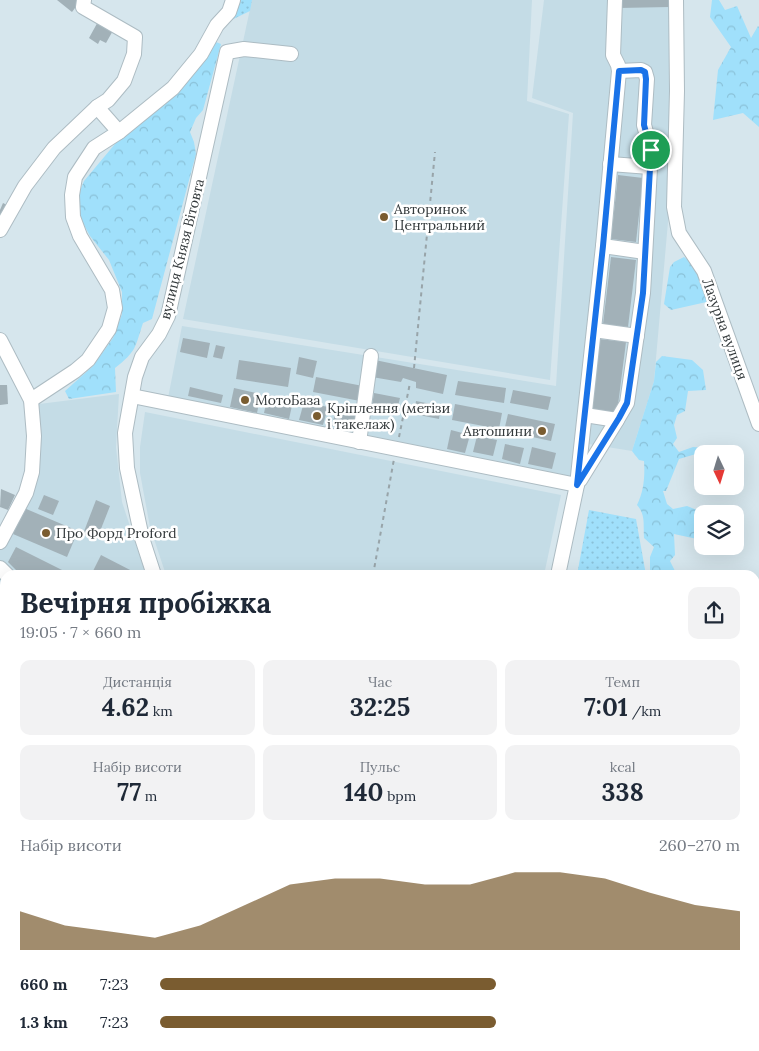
<!DOCTYPE html>
<html lang="uk">
<head>
<meta charset="utf-8">
<style>
  :root { --surface:#fff; --page:#f2f2f3; --text:#1f2937; --muted:#747a83; --accent:#7a5c30 }
  body { margin:0; font-family:Lora,serif; background:var(--page); color:var(--text); height:100vh; display:flex; flex-direction:column; font-size:19px; white-space:nowrap }
  * { box-sizing:border-box; margin:0 }
  p { font-size:16px; color:var(--muted) }
  .icon { flex:none; width:28px; height:28px; fill:none; stroke:currentColor; stroke-width:2; stroke-linecap:round; stroke-linejoin:round }
  .map { position:relative; flex:1; overflow:hidden }
  .panel { position:absolute; left:0px; top:570px; width:760px; height:481px; display:flex; flex-direction:column; background:var(--surface); border-radius:15px 15px 0 0; box-shadow:0 5px 20px #0002 }
  .panel>* { flex:none }
  .needle { width:32px; rotate:176deg }
  .buttons { position:absolute; left:694px; top:445px; display:grid; gap:10px }
  .buttons a { display:grid; place-items:center; width:50px; height:50px; border-radius:10px; background:var(--surface); box-shadow:0 5px 20px #0002; font-size:25px }
  .pin { position:absolute; display:grid; place-items:center; width:42px; height:42px; color:#fff; margin:-21px; border:2px solid #fff; border-radius:50%; box-shadow:0 1px 5px #0007 }
  .round { display:grid; place-items:center; flex:none; width:52px; height:52px; border-radius:10px; background:var(--page) }
  .headline { display:flex; align-items:center; justify-content:space-between; height:85px; padding:0 20px }
  h1 { font-size:28px; font-weight:700; line-height:38px }
  .stats { display:grid; grid-template-columns:repeat(3,1fr); gap:8px; height:85px; padding:5px 20px }
  .stats div { display:grid; align-content:center; border-radius:10px; background:var(--page); text-align:center }
  .stats b { font-size:25px; font-weight:700 }
  .stats small { font-size:14px; font-weight:400 }
  .stats p { font-size:14px }
  .chart { height:140px; padding:10px 20px }
  .chart p { display:flex; justify-content:space-between }
  .chart svg { width:100%; height:90px; margin-top:5px; fill:var(--accent); opacity:.7 }
  ul { padding:0 20px; list-style:none; font-size:16px }
  li { display:grid; grid-template-columns:80px 60px 1fr; align-items:center; height:38px }
  li i { height:12px; border-radius:6px; background:var(--accent) }
  .map>svg:first-child { display:block }
</style>
</head>
<body>
<div class="map">
<svg width="759" height="1051" viewBox="0 0 759 1051">
  <defs>
    <pattern id="grass-dots" width="8" height="8" patternUnits="userSpaceOnUse" patternTransform="scale(1.25)"><rect width="8" height="8" fill="#a0e0fb"/><path d="M2 2h.1M6 6h.1" fill="none" stroke="#8ac1d8" stroke-width="1.8" stroke-linecap="round"/></pattern>
    <pattern id="forest-crowns" width="20" height="18" patternUnits="userSpaceOnUse" patternTransform="scale(1.25)"><rect width="20" height="18" fill="#a0e0fb"/><path d="M2 6a3 3 0 1 1 6 0M12 15a3 3 0 1 1 6 0" fill="none" stroke="#8ac1d8"/></pattern>
    <pattern id="water-ripples" width="26" height="14" patternUnits="userSpaceOnUse" patternTransform="scale(1.25)"><rect width="26" height="14" fill="#4abbe5"/><path d="M2 4q2-2 4 0t4 0M15 11q2-2 4 0t4 0" fill="none" stroke="#3e99bb"/></pattern>
  </defs>
  <rect width="100%" height="100%" fill="#d6e6ed"/>
  <g fill="#c4dce6">
    <path d="M252,0H532L527,101L569,114L550,380L183,319Z"/>
    <path d="M544,0H669L671,188L654,381L632,451L576,442L570,476L168,398L182,326L556,386L573,113L532,98Z"/>
    <path d="M119,394L116,447L122,502L146,575H5V621L0,614V550L12,533L39,472V404Z"/>
    <path d="M145,412L561,495L544,575H166L150,527L140,473V447Z"/>
    <path d="M233,1046H617L634,1051H231Z"/>
  </g>
  <g fill="url(#grass-dots)">
    <path d="M236,0H252L250,11L221,25Z"/>
    <path d="M589,510L636,519L646,575H577Z"/>
    <path d="M25,1046H57L58,1051H25Z"/>
    <path d="M143,1046H171L176,1051H139Z"/>
  </g>
  <g fill="url(#forest-crowns)">
    <path d="M712,0H719L725,10L737,6L751,38L758,26L759,27V127L743,113L713,120L718,70L731,47L710,17Z"/>
    <path d="M216,42L221,44L203,110L196,118L190,132L194,142L196,154L152,319L143,323C135,347 137,351 115,368L116,392L69,399L65,391L93,366L113,338L122,314V292L109,260L90,236L80,218L79,193L84,181L120,138L131,132L166,103L194,74Z"/>
    <path d="M684,257C699,267 705,285 711,301L671,310L664,304L670,267L674,262Z"/>
    <path d="M662,356L692,360L703,370L706,390L688,391L685,411L677,415L674,425L677,438L673,444L679,452L693,447L706,448L711,454H696L679,459L666,491H663L667,504L673,509L687,506L697,510L708,506L710,514H702V539H697L674,534L675,555L670,561L677,575H655L650,570V557L654,547L644,538C643,525 646,515 637,505C644,491 645,476 644,461L639,460L632,451L654,381L656,362Z"/>
    <path d="M627,1046H730L737,1051H648L638,1047Z"/>
  </g>
  <path fill="url(#water-ripples)" d="M755,703L759,705V781L755,780Z"/>
  <g fill="#a2b1b8">
    <path d="M57,0H81L72,12Z"/>
    <path d="M619,0H669V7L619,8Z"/>
    <path d="M100,18L115,27L106,43L100,40L98,44L89,38Z"/>
    <path d="M618,175L643,178L636,242L611,239Z"/>
    <path d="M3,203L13,208L6,219L0,215V210Z"/>
    <path d="M611,257L636,260L628,327L603,324Z"/>
    <path d="M183,338L210,343L207,358L180,352Z"/>
    <path d="M599,339L626,342L617,413L591,410Z"/>
    <path d="M216,345L225,347L222,359L213,357Z"/>
    <path d="M299,357L317,361L313,378L296,374Z"/>
    <path d="M239,360L291,368L288,387L236,379Z"/>
    <path d="M375,360L447,375L443,394L416,388V382L403,378L401,382L372,377Z"/>
    <path d="M316,377L363,386L360,401L313,392Z"/>
    <path d="M458,381L506,388L504,403L455,395Z"/>
    <path d="M0,385H7L8,404L0,405Z"/>
    <path d="M190,387L223,395L221,403L188,396Z"/>
    <path d="M234,388L261,394L257,413L230,407Z"/>
    <path d="M513,390L551,397L548,410L510,403Z"/>
    <path d="M374,393L400,398L397,410L372,405Z"/>
    <path d="M268,395L293,401L289,419L264,413Z"/>
    <path d="M416,401L441,406L439,419L414,414Z"/>
    <path d="M304,402L328,407L323,425L299,420Z"/>
    <path d="M455,404L502,413L499,429L452,420Z"/>
    <path d="M336,409L357,413L353,430L332,426Z"/>
    <path d="M508,414L555,424L551,441L504,431Z"/>
    <path d="M451,430L470,435L465,453L447,449Z"/>
    <path d="M477,436L497,440L493,456L473,452Z"/>
    <path d="M505,444L524,448L520,464L502,459Z"/>
    <path d="M532,447L556,453L552,469L528,464Z"/>
    <path d="M1,489L15,495L8,510L0,507Z"/>
    <path d="M44,495L59,501L53,515L38,509Z"/>
    <path d="M96,500L110,506L97,539L83,534Z"/>
    <path d="M24,508L78,531L67,557L13,534Z"/>
    <path d="M16,547L72,575H21L8,562Z"/>
    <path d="M101,555L134,572L133,575H91Z"/>
    <path d="M755,856L759,857V870L755,869Z"/>
  </g>
  <g fill="none" stroke-linecap="round" stroke-linejoin="round">
    <g stroke="#adbcc3" stroke-width="16">
      <g id="minor">
        <path d="M676,0L677,91L674,207L679,233L704,271L759,424"/>
        <path d="M97,107L119,132"/>
        <path d="M610,164L650,167"/>
        <path d="M0,230L25,186L54,148L97,107L108,100L124,81L134,54L135,37L83,7L84,0"/>
        <path d="M603,246L645,252"/>
        <path d="M594,330L637,336"/>
        <path d="M0,340L31,400L34,436L32,472L26,493L0,542"/>
        <path d="M132,396L577,485"/>
        <path d="M31,400L75,371L88,360L109,329L115,308L112,290L80,236L73,217L72,195L75,177L94,148L119,132L173,88L201,54L217,25L229,12L233,0"/>
        <path d="M585,415L617,420L627,403L643,293L651,150L644,125L647,79L645,72L641,70L619,71"/>
        <path d="M359,442L371,356"/>
        <path d="M580,480L617,420"/>
        <path d="M0,568L7,575"/>
        <path d="M154,575L142,538L127,468L125,433L135,377L142,357L159,334L168,316L227,52L244,49L291,54"/>
        <path d="M558,575L577,485L603,246L619,71L618,65L613,55L615,0"/>
        <path d="M0,765L5,797"/>
        <path d="M755,826L759,827"/>
        <path d="M0,962L5,963"/>
        <path d="M0,976L5,974"/>
        <path d="M755,978H759"/>
        <path d="M15,1046V1051"/>
        <path d="M63,1046L64,1051"/>
        <path d="M181,1046L185,1051"/>
        <path d="M213,1046L237,1051"/>
        <path d="M570,1046L609,1051"/>
        <path d="M133,1051L138,1046"/>
        <path d="M240,1051C246,1045 252,1045 258,1051"/>
        <path d="M290,1051L324,1047"/>
        <path d="M343,1051L345,1046"/>
        <path d="M394,1051L411,1046"/>
      </g>
    </g>
    <g stroke="#c2c4c4" stroke-width="19">
      <g id="major">
        <path d="M0,631L5,639"/>
        <path d="M0,672L5,685"/>
        <path d="M90,1046L91,1051"/>
        <path d="M114,1046L115,1051"/>
      </g>
    </g>
    <g stroke="#98a4a9" stroke-width="2" stroke-dasharray="4 4" stroke-linecap="butt">
      <path d="M414,368L435,152"/>
      <path d="M399,437L410,383"/>
      <path d="M373,575L394,459"/>
      <path d="M0,730L5,751"/>
    </g>
    <use href="#minor" stroke="#fff" stroke-width="14"/>
    <use href="#major" stroke="#8ce1fe" stroke-width="16"/>
  </g>
  <g fill="none" stroke-linecap="round" stroke-linejoin="round">
    <g stroke="#fff" stroke-width="10">
      <path id="route" d="M641,70L645,72L646,79L644,125L651,150L643,293L627,403L619,418L577,485L603,246L619,71Z"/>
    </g>
    <use href="#route" stroke="#1a73e8" stroke-width="6"/>
  </g>
  <g fill="#7a5c30" stroke="#fff" stroke-width="2">
    <circle cx="384" cy="217" r="5"/>
    <circle cx="245" cy="400" r="5"/>
    <circle cx="317" cy="416" r="5"/>
    <circle cx="542" cy="431" r="5"/>
    <circle cx="46" cy="533" r="5"/>
  </g>
  <g text-anchor="middle" stroke-width="5" stroke-linejoin="round" paint-order="stroke">
    <g font-size="14" fill="#33393b" stroke="#fff" text-anchor="start">
      <text x="394" y="214">Авторинок<tspan x="394" dy="16">Центральний</tspan></text>
      <text x="255" y="405">МотоБаза</text>
      <text x="327" y="413">Кріплення (метізи<tspan x="327" dy="16">і такелаж)</tspan></text>
      <text x="532" y="436" text-anchor="end">Автошини</text>
      <text x="56" y="538">Про Форд Proford</text>
    </g>
    <g font-size="14" fill="#33393b" stroke="#fff">
      <text transform="translate(182 249) rotate(-76)" y="5">вулиця Князя Вітовта</text>
      <text transform="translate(725 329) rotate(70)" y="5">Лазурна вулиця</text>
    </g>
  </g>
</svg>
<div class="buttons">
<a><svg class="needle" viewBox="-14 -14 28 28"><path d="M0-13l5 13h-10z" fill="#e53935"/><path d="M0 13l5-13h-10z" fill="#747a83"/></svg></a>
<a><svg class="icon" aria-label="layers" viewBox="0 0 24 24"><path d="M12 4l9 5-9 5-9-5zM3 14l9 5 9-5"/></svg></a>
</div>
<div class="pin" style="left:651px;top:150px;background:#1e9e55"><svg class="icon" aria-label="arrive" viewBox="0 0 24 24"><path d="M6 21V4h12l-3 4 3 4H6"/></svg></div>
<section class="panel">
<div class="headline"><div><h1>Вечірня пробіжка</h1><p>19:05 · 7 × 660 m</p></div><a class="round"><svg class="icon" aria-label="share" viewBox="0 0 24 24"><path d="M12 15V3M7 8l5-5 5 5M5 13v7h14v-7"/></svg></a></div>
<div class="stats">
<div><p>Дистанція</p><b>4.62<small> km</small></b></div>
<div><p>Час</p><b>32:25</b></div>
<div><p>Темп</p><b>7:01<small> /km</small></b></div>
</div>
<div class="stats">
<div><p>Набір висоти</p><b>77<small> m</small></b></div>
<div><p>Пульс</p><b>140<small> bpm</small></b></div>
<div><p>kcal</p><b>338</b></div>
</div>
<div class="chart"><p><span>Набір висоти</span>260–270 m</p>
<svg viewBox="0 0 160 44" preserveAspectRatio="none"><path d="M0 44V25L10 32L20 35L30 38L40 32L50 22L60 12L70 9L80 9L90 12L100 12L110 6L120 6L130 9L140 16L150 22L160 25V44z"/></svg>
</div>
<ul>
<li><b>660 m</b>7:23<i style="width:58%"></i></li>
<li><b>1.3 km</b>7:23<i style="width:58%"></i></li>
</ul>
</section>
</div>
</body>
</html>
